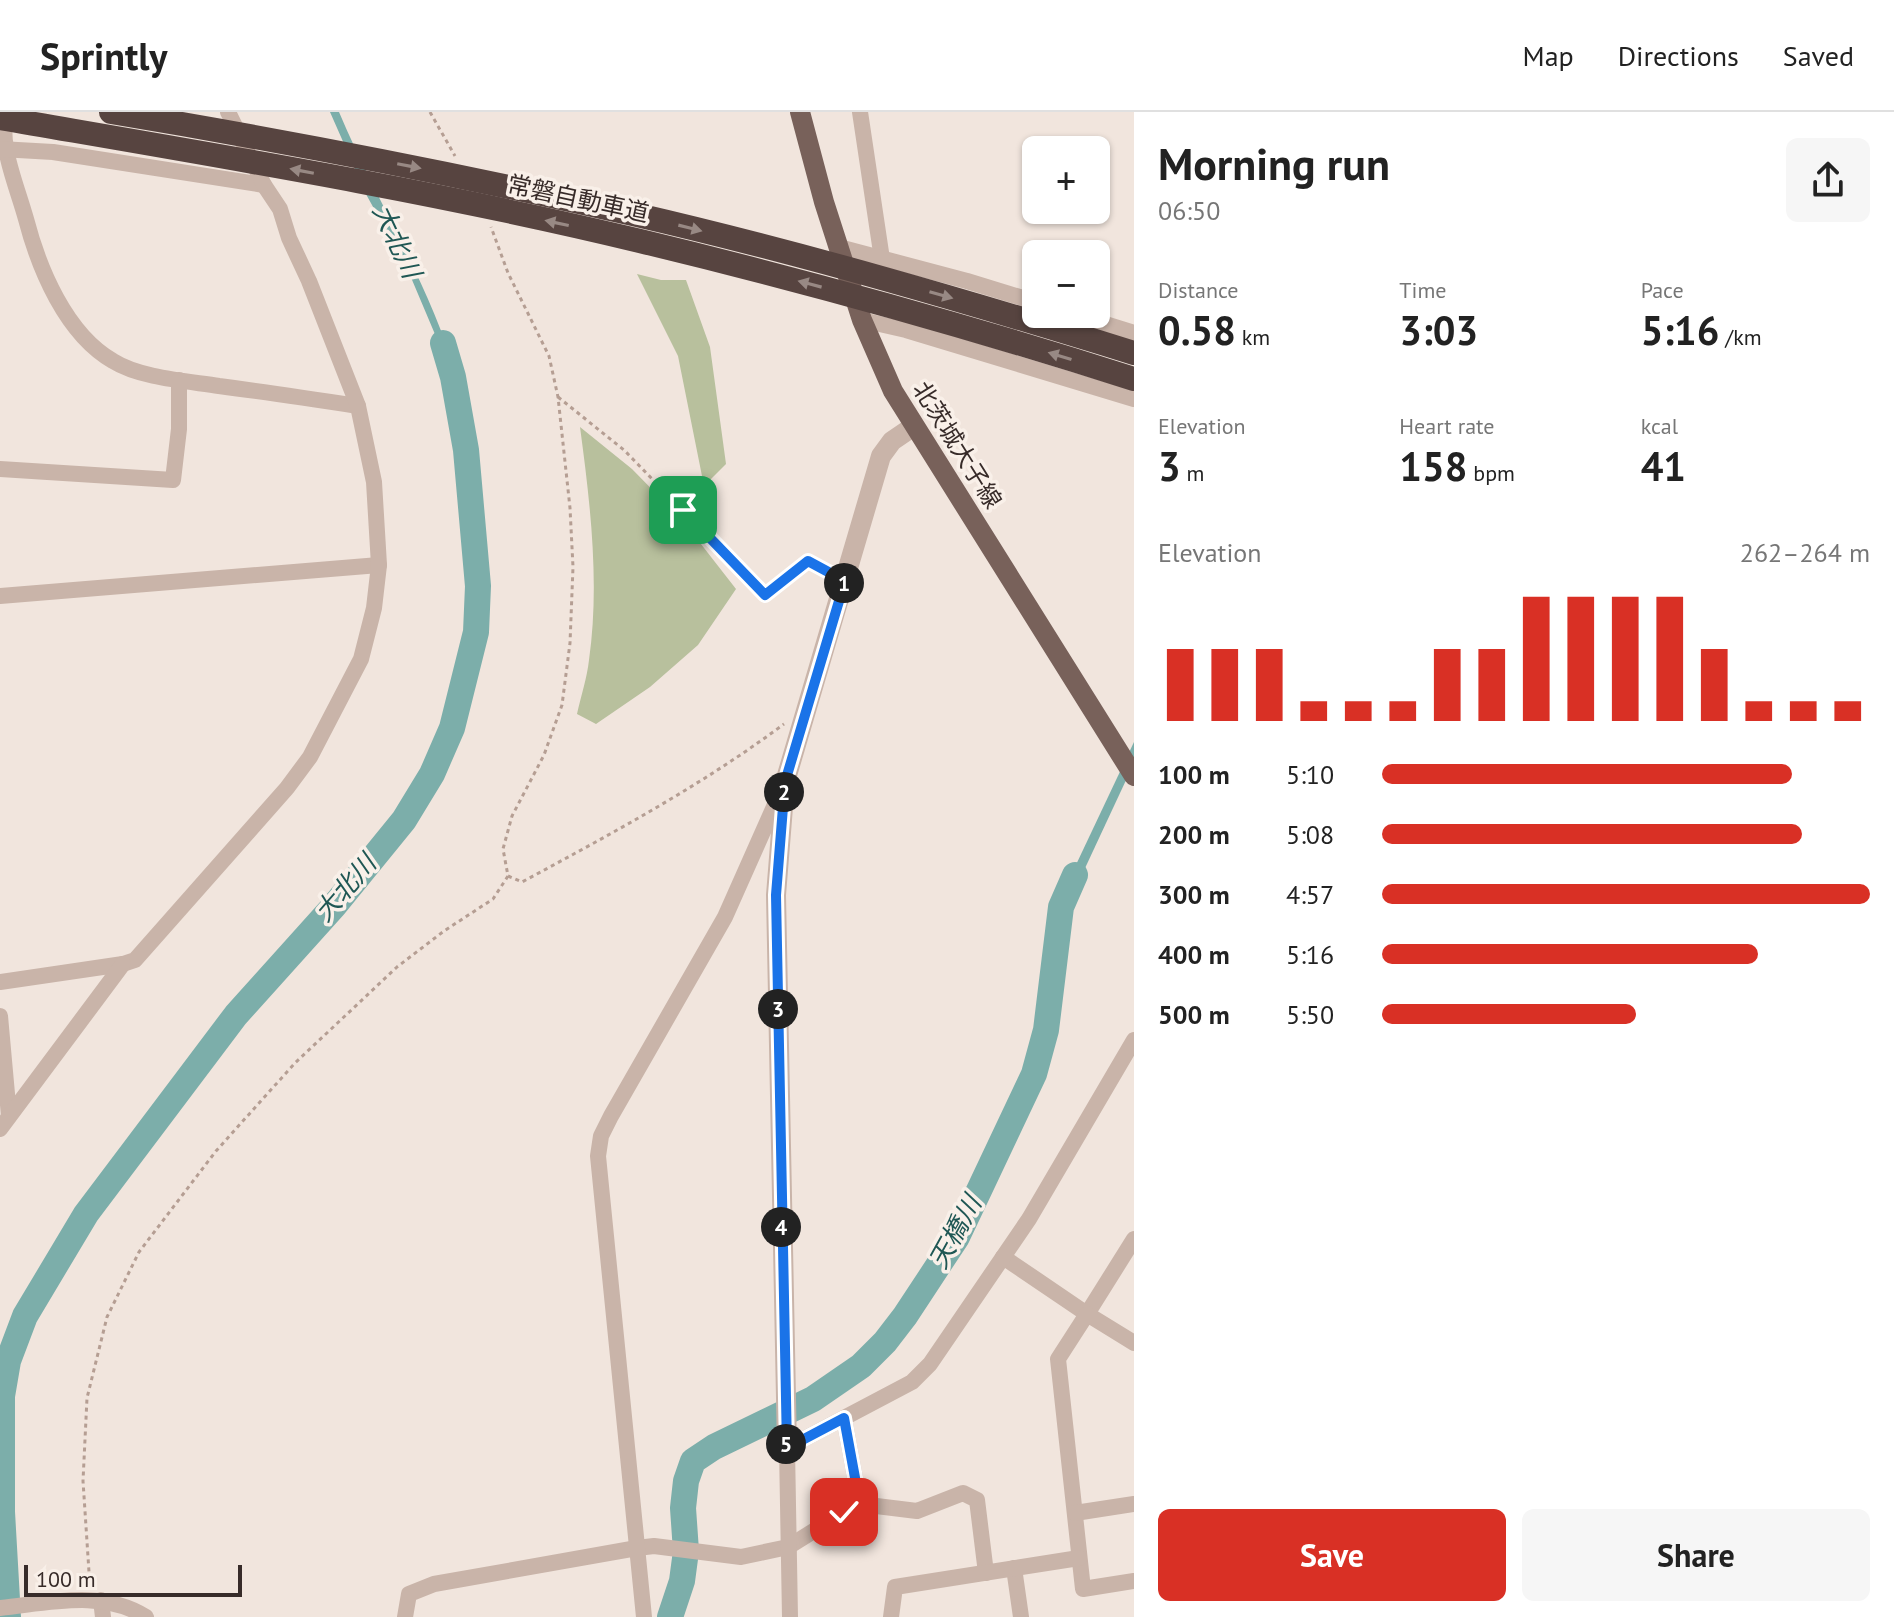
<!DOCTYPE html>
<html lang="en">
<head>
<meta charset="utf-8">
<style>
  :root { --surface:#fff; --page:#f6f6f6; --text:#222; --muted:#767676; --line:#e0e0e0; --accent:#d93025 }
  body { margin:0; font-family:"PT Sans","Noto Sans JP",sans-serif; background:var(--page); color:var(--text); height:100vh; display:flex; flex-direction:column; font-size:30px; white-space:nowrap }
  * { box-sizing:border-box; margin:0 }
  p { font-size:26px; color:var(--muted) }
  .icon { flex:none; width:44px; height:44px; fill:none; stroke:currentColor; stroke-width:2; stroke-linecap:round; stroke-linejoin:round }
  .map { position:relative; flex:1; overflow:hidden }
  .panel { display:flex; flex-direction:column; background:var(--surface); width:760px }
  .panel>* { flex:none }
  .controls { position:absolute; left:1022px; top:24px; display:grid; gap:16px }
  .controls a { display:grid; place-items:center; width:88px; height:88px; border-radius:12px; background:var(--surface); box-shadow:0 2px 6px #0004; font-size:40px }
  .scale { position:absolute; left:24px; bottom:20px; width:218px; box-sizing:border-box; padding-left:8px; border:4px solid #372b29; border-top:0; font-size:22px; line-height:28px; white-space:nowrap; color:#372b29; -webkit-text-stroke:6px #f9f0e9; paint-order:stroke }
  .pin { position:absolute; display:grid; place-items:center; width:68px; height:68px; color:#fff; margin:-34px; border-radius:16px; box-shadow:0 4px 12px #0006 }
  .km { position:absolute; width:40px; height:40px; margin:-20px; border-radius:50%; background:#222; color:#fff; font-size:22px; line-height:40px; text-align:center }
  .round { display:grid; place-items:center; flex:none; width:84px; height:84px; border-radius:12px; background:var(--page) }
  .summary { display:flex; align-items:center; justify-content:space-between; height:136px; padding:0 24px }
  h1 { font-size:44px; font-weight:800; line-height:60px }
  .metrics { display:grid; grid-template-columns:repeat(3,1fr); gap:12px; height:136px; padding:8px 24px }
  .metrics div { display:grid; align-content:center }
  .metrics b { font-size:40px; font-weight:800 }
  .metrics small { font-size:22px; font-weight:400 }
  .metrics p { font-size:22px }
  .chart { height:224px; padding:16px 24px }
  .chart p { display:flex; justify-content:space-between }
  .chart svg { width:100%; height:144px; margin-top:8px; stroke:var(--accent); stroke-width:6 }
  .primary-button { display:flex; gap:16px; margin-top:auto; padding:16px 24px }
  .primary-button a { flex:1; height:92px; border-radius:12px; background:var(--accent); color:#fff; font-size:32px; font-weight:800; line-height:92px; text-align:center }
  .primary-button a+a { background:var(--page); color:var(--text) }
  ul { padding:0 24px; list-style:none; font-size:26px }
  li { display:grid; grid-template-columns:128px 96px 1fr; align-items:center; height:60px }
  li i { height:20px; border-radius:10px; background:var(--accent) }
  header { display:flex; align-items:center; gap:48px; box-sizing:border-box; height:112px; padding:0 40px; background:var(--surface); border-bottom:2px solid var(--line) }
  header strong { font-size:38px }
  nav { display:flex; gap:44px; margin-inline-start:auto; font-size:28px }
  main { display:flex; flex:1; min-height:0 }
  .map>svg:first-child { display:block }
</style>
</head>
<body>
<header>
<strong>Sprintly</strong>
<nav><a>Map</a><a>Directions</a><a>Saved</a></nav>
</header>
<main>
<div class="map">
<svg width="1134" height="1505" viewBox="0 0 1134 1505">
  <rect width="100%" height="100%" fill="#f1e5dd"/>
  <g fill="#b8c09d">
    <path d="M637,162L661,168H686L710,235L726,352L704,374L678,244Z"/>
    <path d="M580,315L632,357L683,409L736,477L698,533L650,575L596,612L577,602C581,584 587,566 589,548C600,471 590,390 580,315Z"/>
  </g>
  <g fill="#7caeaa">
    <path d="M330,0H339C377,90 429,171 457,265L449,266L437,227L407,156L367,84Z"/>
    <path d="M1134,630V651L1066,797L1057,793Z"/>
  </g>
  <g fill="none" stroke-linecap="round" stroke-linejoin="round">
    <g stroke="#7caeaa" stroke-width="26">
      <path d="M8,1505L2,1400V1284L8,1249L25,1204L86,1102L236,903L334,794L404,708L432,662L452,616L476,520L478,474L466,338L453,265L443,231"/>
      <path d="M670,1505L682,1469L686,1439L683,1396L686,1369L693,1349L714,1335L813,1287L861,1254L885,1230L905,1204L957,1125L1034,962L1046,918L1061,795L1075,763"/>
    </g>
    <g stroke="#b59e93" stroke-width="3" stroke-dasharray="4 4" stroke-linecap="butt">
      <path d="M430,0L455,44"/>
      <path d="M558,285L624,338L765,483L808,449L831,461"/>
      <path d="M508,764L522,770C613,721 702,673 784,612"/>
      <path d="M92,1475L89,1460L83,1369L87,1286L107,1205L139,1140L216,1039L295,951L397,855L444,819L493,787L508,764L503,737L512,704L544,643L562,593L570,531L573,455L570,396L558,285L549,244L508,161L491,115"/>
    </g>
    <g stroke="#c9b4a9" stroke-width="16">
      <path d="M5,0C0,38 16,71 26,107C39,157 66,222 113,249C140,266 187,269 219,274C265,280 312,287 358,294"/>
      <path d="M860,0L882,147"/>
      <path d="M0,37L53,40L264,73"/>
      <path d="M839,135L967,169L1036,190"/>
      <path d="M1073,202L1134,221"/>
      <path d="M862,208L906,218L1134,287"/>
      <path d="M0,357L173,368L179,317V268"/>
      <path d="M0,484L379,453"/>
      <path d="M0,870L123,852L135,848L287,676L310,645L361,547L374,496L379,453L374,370L358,294L309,169L289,126L280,97L264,73L228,0"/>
      <path d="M0,904L9,1004"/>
      <path d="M0,1017L123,852"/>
      <path d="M1003,1145L1087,1202L1134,1127"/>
      <path d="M1134,1231L1087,1202L1058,1247L1083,1477L1134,1469"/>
      <path d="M852,1391L917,1399L963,1381L977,1388L986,1461"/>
      <path d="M1075,1401L1134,1392"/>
      <path d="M1014,1456L1021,1505"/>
      <path d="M101,1488L103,1505"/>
      <path d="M0,1496C49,1491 102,1477 146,1505"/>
      <path d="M405,1505L409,1482L434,1472L637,1436L654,1434L741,1445L788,1435L844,1400L858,1382L844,1306"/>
      <path d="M644,1505L598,1044L601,1024L611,1004L725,805L781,679"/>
      <path d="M790,1505L787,1336L912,1270L930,1252L1029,1107L1134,928"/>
      <path d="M891,1505L895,1475L1079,1446"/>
    </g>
    <path stroke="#c9b4a9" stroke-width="20" d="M787,1336L776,783L785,670L881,344L892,329L914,314"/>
    <path stroke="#78615a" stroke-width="20" d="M800,0L824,90L862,208L893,279L1134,664"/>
    <g stroke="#574440" stroke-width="24">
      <path d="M111,0C286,29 460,63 633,102C802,141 969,190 1134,241"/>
      <path d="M0,6C214,43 429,78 640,129C806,169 971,215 1134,267"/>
    </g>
  </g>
  <defs><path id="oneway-solid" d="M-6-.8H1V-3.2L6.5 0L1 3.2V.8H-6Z" transform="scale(2)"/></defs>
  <g fill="#988984">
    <use href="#oneway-solid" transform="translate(409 54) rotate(11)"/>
    <use href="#oneway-solid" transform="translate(302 59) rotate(-169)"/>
    <use href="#oneway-solid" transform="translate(557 111) rotate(-168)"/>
    <use href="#oneway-solid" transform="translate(690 116) rotate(14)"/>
    <use href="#oneway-solid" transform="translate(810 172) rotate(-165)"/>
    <use href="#oneway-solid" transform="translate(941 183) rotate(16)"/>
    <use href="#oneway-solid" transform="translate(1060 244) rotate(-163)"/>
  </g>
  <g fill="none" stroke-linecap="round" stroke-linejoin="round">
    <g stroke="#fff" stroke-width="16">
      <path id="route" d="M683,398L765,483L808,449L845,469L785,670L776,783L787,1336L844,1306L858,1382L844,1400"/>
    </g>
    <use href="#route" stroke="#1a73e8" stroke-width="10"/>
  </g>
  <g text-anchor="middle" stroke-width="7" stroke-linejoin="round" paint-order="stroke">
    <g font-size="24" fill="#372b29" stroke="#f9f0e9">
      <text transform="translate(578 87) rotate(12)" y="8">常磐自動車道</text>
      <text transform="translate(957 333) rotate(58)" y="8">北茨城大子線</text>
    </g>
    <g font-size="26" font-style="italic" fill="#1f5754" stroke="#f9f0e9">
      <text transform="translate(397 129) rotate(65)" y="9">大北川</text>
      <text transform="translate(345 776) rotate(-49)" y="9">大北川</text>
      <text transform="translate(955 1120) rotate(-61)" y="9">天橋川</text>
    </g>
  </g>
</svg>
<div class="controls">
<a>+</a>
<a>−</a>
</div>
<div class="scale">100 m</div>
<div class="pin" style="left:683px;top:398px;background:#1e9e55"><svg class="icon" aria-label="arrive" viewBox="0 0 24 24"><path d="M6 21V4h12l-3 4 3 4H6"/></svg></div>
<div class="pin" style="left:844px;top:1400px;background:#d93025"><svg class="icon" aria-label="check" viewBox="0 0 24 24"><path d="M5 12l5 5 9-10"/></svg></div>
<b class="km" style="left:844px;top:471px">1</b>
<b class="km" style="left:784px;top:680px">2</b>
<b class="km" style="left:778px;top:897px">3</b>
<b class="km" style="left:781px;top:1115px">4</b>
<b class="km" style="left:786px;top:1332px">5</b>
</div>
<section class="panel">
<div class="summary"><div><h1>Morning run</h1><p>06:50</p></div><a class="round"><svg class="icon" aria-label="share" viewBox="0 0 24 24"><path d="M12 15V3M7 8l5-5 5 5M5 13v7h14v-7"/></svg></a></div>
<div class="metrics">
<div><p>Distance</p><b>0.58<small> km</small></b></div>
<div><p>Time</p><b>3:03</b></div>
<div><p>Pace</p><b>5:16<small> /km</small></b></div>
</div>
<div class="metrics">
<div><p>Elevation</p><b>3<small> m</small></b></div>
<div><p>Heart rate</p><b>158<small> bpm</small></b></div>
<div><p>kcal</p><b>41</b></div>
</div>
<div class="chart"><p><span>Elevation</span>262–264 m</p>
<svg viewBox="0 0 160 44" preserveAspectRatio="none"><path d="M5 44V22M15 44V22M25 44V22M35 44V38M45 44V38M55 44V38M65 44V22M75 44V22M85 44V6M95 44V6M105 44V6M115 44V6M125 44V22M135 44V38M145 44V38M155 44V38"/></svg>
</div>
<ul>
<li><b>100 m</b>5:10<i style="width:84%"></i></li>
<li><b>200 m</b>5:08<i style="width:86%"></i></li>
<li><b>300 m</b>4:57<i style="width:100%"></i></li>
<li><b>400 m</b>5:16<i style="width:77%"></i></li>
<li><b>500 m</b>5:50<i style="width:52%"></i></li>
</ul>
<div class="primary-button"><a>Save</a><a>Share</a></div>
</section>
</main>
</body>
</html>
